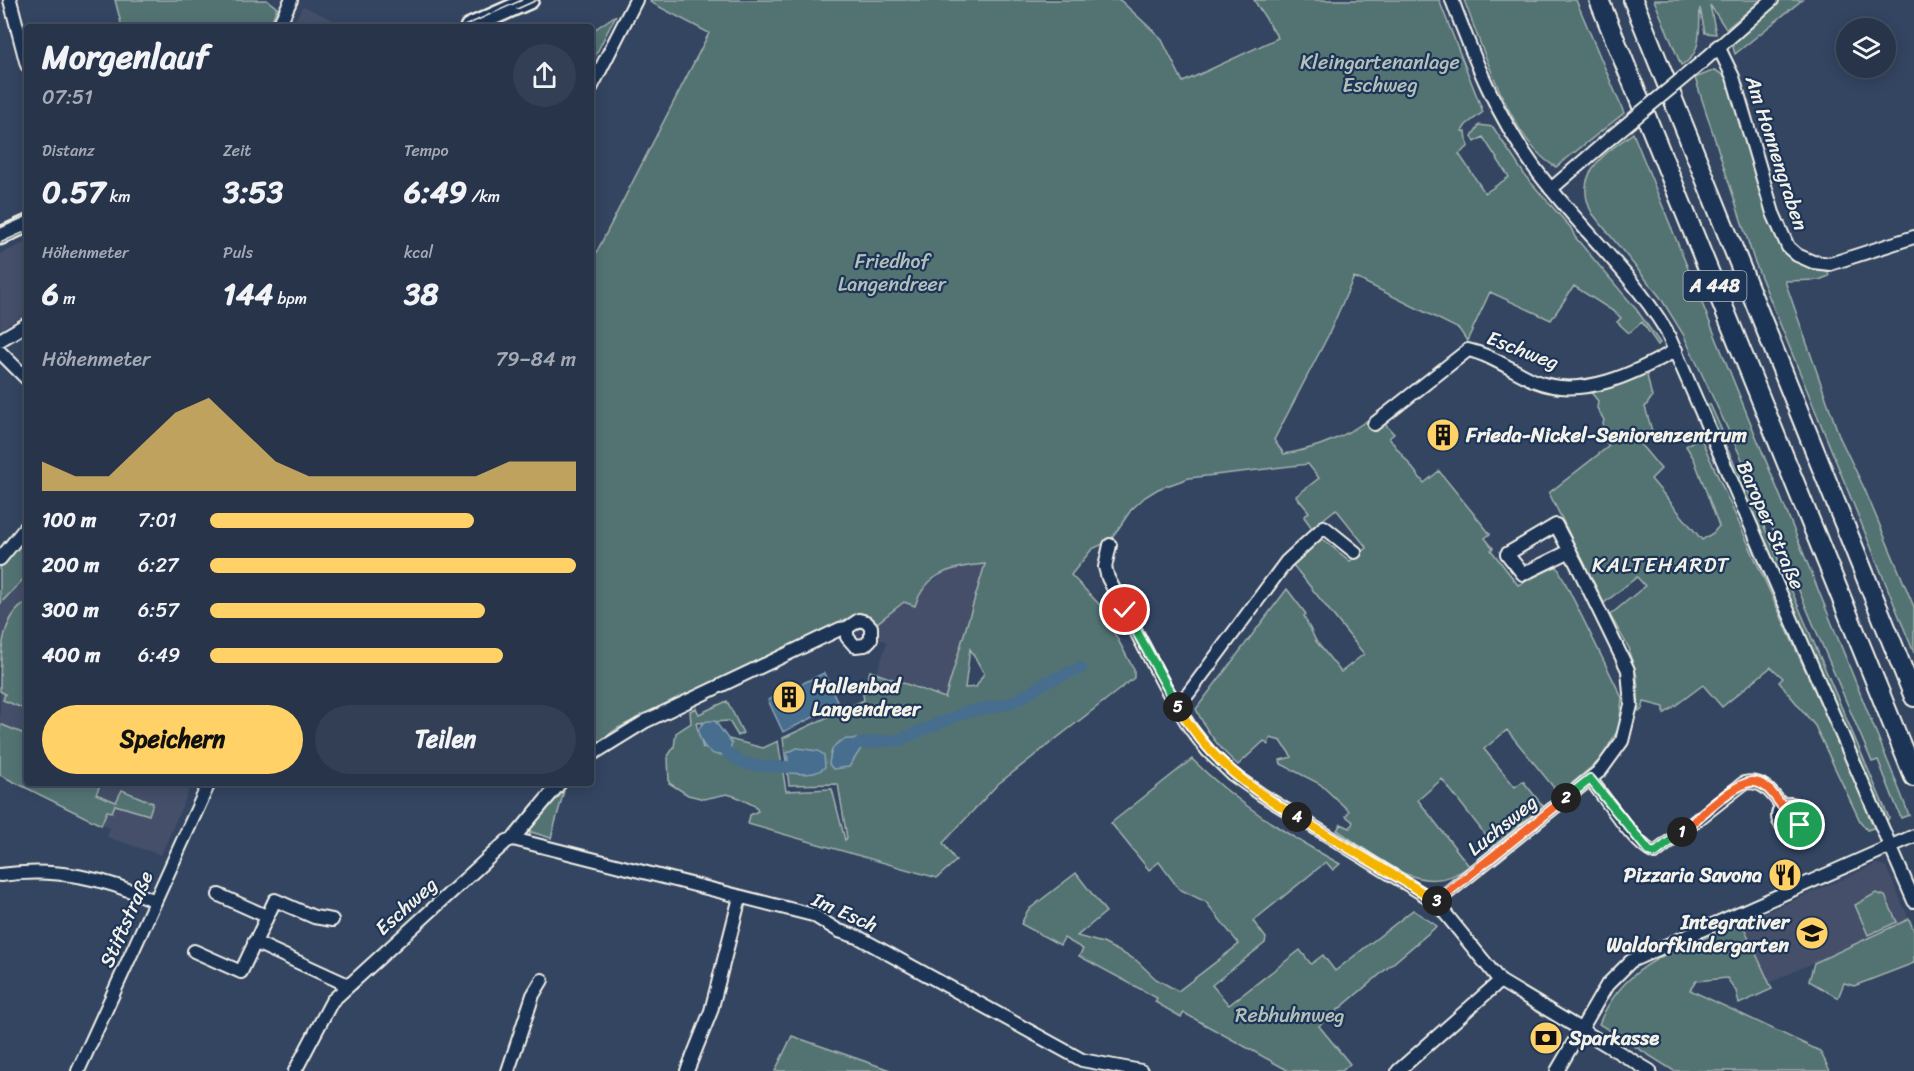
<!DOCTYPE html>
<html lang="de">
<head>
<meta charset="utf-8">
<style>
  :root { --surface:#27344a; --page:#333f54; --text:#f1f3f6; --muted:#a4aab5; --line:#434f62; --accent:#ffd166 }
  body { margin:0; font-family:Sriracha,sans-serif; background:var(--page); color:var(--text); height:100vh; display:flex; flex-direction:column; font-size:22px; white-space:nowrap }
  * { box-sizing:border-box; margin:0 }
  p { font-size:20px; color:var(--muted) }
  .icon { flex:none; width:33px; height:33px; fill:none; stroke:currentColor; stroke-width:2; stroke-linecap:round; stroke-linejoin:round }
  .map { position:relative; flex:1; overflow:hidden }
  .drawer { position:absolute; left:24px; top:24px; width:570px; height:762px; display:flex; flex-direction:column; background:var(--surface); border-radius:6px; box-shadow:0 3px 15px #0003,0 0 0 2px var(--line) }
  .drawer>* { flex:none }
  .controls { position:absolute; left:1836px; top:18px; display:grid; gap:12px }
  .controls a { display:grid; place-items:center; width:60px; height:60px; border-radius:50%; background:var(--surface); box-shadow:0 3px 15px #0003,0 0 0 2px var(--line); font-size:30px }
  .pin { position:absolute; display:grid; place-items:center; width:51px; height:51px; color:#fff; margin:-26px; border:3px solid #fff; border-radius:50%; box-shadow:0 2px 6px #0007 }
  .km { position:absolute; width:30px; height:30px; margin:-15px; border-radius:50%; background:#222; color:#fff; font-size:16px; line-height:30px; text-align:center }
  .round { display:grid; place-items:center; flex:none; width:63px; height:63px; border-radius:32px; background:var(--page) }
  .summary { display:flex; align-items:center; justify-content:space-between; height:102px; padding:0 18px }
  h1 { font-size:33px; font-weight:700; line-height:45px }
  .figures { display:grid; grid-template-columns:repeat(3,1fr); gap:9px; height:102px; padding:6px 18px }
  .figures div { display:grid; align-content:center }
  .figures b { font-size:30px; font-weight:700 }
  .figures small { font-size:16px; font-weight:400 }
  .figures p { font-size:16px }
  .chart { height:168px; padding:12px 18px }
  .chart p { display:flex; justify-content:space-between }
  .chart svg { width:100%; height:108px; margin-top:6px; fill:var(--accent); opacity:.7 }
  .primary-button { display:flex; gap:12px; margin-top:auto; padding:12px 18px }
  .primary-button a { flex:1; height:69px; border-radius:36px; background:var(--accent); color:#111; font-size:24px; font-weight:700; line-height:69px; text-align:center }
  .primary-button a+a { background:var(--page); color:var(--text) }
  ul { padding:0 18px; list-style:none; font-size:20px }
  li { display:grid; grid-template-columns:96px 72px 1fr; align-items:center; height:45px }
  li i { height:15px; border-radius:8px; background:var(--accent) }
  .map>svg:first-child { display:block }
</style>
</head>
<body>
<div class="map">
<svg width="1914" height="1071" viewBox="0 0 1914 1071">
  <rect width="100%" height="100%" fill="#344562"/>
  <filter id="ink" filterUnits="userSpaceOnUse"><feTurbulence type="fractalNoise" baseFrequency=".0167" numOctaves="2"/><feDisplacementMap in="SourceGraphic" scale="12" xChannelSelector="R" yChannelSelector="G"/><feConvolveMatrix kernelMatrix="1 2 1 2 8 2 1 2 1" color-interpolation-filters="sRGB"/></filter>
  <g filter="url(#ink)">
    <g fill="#44506a">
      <path d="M303,6L335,21L348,27H291Z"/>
      <path d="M27,242V313L0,329V254Z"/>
      <path d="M986,564L945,698L906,686V682L877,673L887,642L879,639L877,623L952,567Z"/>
      <path d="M27,575V783H192L161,855L107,837L110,828L0,775V604Z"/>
      <path d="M1877,864L1886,867L1909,919L1769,983L1742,923Z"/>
    </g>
    <g fill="#527373" stroke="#a3b2ae" stroke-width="1.5" fill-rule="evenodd">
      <path d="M115,0H267L277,8L269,27H122Z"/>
      <path d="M651,0H1120L1161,38L1183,82L1278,38L1254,0H1439L1483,112L1466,125L1462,131L1466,132L1468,147L1459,154L1485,193L1509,177L1483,137L1475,142L1472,136L1479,125L1493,127L1526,177L1571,228L1575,237L1636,309L1660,343L1658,345L1642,322L1629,333L1617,322L1621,318L1616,313L1574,286L1551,320L1490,292L1467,341L1459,329L1354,277L1328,336L1274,440L1284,454C1320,448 1347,436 1376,414L1394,434L1389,438L1424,483L1439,471L1490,534L1485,538L1493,548L1491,550L1518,585L1557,566L1622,698L1619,728L1601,759L1559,794L1507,730L1484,749L1515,787L1523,781L1543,806L1494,846L1442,779L1418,800L1469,866C1423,903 1377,856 1337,830L1341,824L1350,828L1353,822L1346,816L1349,811L1320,784L1281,764L1280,760L1292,757L1281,741L1270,738L1268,745L1264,741L1238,765C1219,748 1207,733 1196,709L1287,589L1306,614L1304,616L1316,641L1341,672L1364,654L1293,565L1321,538L1350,561L1367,548L1336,509L1312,528L1304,517L1309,512L1296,496L1319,478L1308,464L1189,478L1158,489L1145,497L1131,510L1110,541L1092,549L1071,575L1099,604L1134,670V678L998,784L943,843L956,861L937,878L748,824L750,815L758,811L755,806L737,797L727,794L704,799L688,795L669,783L668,756L674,747L676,733L691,723L690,711L696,708L699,714L727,701L743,733L738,736L729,721L696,723L703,748L729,739L763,748L778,741L786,791L832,789L845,840L847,838L838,784L789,785L783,738L864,700L863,695L870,671L945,698L985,564C953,567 926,572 915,606L904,602L877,623L862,615L845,625L841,621L618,728L591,747V263L709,33L650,2ZM970,649L984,673L976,687L965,688Z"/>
      <path d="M1464,0H1576L1624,113L1556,167C1512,144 1482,46 1464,0Z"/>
      <path d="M1654,0H1762L1726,29L1710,5L1716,34L1705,33L1700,8C1699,27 1703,56 1681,65Z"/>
      <path d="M1780,0H1802L1735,54L1731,41Z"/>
      <path d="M616,15L591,64V32Z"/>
      <path d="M1715,70L1729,79L1774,234L1792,258L1813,269L1827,270L1829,276L1819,280L1785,281L1840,438L1865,490L1914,607V653L1754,260L1695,78Z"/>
      <path d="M1633,133L1901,794L1909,815L1901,818L1878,760L1872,762L1754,485L1683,334L1660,297L1592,213C1572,174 1604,154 1633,133Z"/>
      <path d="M1646,371L1652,397L1645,407L1653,434L1641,445L1661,469L1651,479L1702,540L1713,533L1719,526L1694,459L1686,446L1693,441L1690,432L1697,430L1876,827L1867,830L1860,821L1815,726L1779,682L1783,678L1771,667L1722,707L1703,685L1664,714V707L1644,702L1642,710L1639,711L1637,677L1629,652L1630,650L1610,615L1645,586L1637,577L1604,603L1549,493L1609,446L1600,434L1604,420L1597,408L1598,401L1590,391Z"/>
      <path d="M1710,404L1723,433L1720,434L1757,510L1889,818L1886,822L1717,435L1707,405Z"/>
      <path d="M27,534V575L0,604V568Z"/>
      <path d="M27,602V710L3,700L5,694L0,691C0,659 0,617 27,602Z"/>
      <path d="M0,724L27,735V783H101L96,794L116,802L122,790L153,803L149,815L115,805L112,812L107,811L101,825L0,775Z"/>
      <path d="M1192,759C1236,803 1286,834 1340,864L1333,870L1326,862L1253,921L1266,938L1265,943L1212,985L1229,1005L1300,950L1311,964L1323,955L1335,971L1413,910L1437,926L1319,1026L1350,1064L1342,1071H1289L1184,1013L1181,1017L1155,1002L1157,998L1079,956L1083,949L1064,938L1060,945L1021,924L1028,910L1076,873L1106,912L1077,936L1103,943L1136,960L1156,979L1178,991L1239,944L1206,902L1179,889L1159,862L1149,870L1111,823Z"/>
      <path d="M564,791L551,838L531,832L529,836L530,827Z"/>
      <path d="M1876,893L1885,896L1897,922L1868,935L1855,905Z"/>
      <path d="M1909,919L1914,931V963L1854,986L1844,983L1838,998L1809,981L1814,963Z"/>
      <path d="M1742,923L1772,989L1739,1004L1736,991L1727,978L1696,981L1690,990L1820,1051L1830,1071H1674L1599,1024C1625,959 1683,948 1742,923Z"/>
      <path d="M792,1036L893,1071H775Z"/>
    </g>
    <g fill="#466e8e" stroke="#8ca2b2" stroke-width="1.5">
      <path d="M824,673L839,705L783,732L768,700Z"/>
      <path d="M707,721H715L732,744L728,753C712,760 702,747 698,732L701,725Z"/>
      <path d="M847,739H862L864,744L849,767L833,769L829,764C831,750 832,743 847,739Z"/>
      <path d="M797,748L818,751L824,755L825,767C815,776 803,774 790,773L787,753Z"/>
    </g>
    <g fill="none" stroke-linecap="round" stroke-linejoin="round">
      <g stroke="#466e8e" stroke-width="12">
        <path d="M861,743L899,740L966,712L1004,705L1021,698L1046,682L1081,668"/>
        <path d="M728,753C747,769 764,766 787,767"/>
      </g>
      <g stroke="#f4f1e8" stroke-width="16">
        <g id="minor">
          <path d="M10,0L27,65"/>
          <path d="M1452,0C1474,59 1497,116 1534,167C1575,224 1629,269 1666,330L1914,901"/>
          <path d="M278,27L291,0"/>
          <path d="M1718,46L1733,77L1773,213L1788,247L1797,255L1813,262L1830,264L1914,237"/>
          <path d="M1701,63L1772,0"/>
          <path d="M591,88L636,0"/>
          <path d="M1551,189L1609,139"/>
          <path d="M0,340L27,324"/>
          <path d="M0,352L27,379"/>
          <path d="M1374,424L1468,350C1491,355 1513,371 1535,381C1582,400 1636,373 1676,350"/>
          <path d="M1110,545L1105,567L1108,578L1164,685L1191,729L1208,751L1232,774L1262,795L1436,902L1500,981L1650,1071"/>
          <path d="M0,559L27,526"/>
          <path d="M1176,704L1188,694L1286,562L1324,527L1355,552"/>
          <path d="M591,755L646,721L840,629L847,628L859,620L866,622L871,627V639L865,645L855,646L847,637V628"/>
          <path d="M1590,779C1604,796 1636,847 1655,853L1744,783C1763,779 1772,793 1782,806"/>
          <circle cx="1790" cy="816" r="12"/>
          <path d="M513,839L813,915L839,931L858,937L1082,1060L1141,1071"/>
          <path d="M0,875C56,867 105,878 155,901"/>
          <path d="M219,895L266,916"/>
          <path d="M1436,902L1601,770L1622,741L1631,705L1628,670L1577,565L1556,525L1507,554L1523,574L1570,551"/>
          <path d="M254,942L348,985"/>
          <path d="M194,951L241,972L275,900L314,917L332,920"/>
          <path d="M78,1071L209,783"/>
          <path d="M295,1071L332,1001L507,841L513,839L560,783"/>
          <path d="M508,1071L533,995L542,980"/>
          <path d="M687,1071L711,1011L740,897"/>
          <path d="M1398,1071L1500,981"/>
          <path d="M1557,1071L1607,985L1631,961L1914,836"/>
        </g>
      </g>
      <g stroke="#f4f1e8" stroke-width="21">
        <g id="major">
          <path d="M469,27L530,0"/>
          <path d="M0,236L27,224"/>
        </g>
      </g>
      <g stroke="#f4f1e8" stroke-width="22">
        <g id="highway">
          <path d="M1599,0L1914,777"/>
          <path d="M1633,0L1914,697"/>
        </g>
      </g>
      <use href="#minor" stroke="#1d3557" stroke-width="12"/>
      <use href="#major" stroke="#1d3557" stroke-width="16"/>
      <use href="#highway" stroke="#1d3557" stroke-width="18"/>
      <g stroke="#f4f1e8" stroke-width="1.5">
        <path d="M517,9L537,0"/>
        <path d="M462,27L522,0"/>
        <path d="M0,228L27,216"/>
        <path d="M0,243L27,231"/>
      </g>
      <g stroke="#f4f1e8" stroke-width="16" stroke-linecap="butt">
        <path id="minor-bridge" d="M1609,139L1701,63"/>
      </g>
      <use href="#minor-bridge" stroke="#1d3557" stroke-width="12"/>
    </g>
  </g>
  <g fill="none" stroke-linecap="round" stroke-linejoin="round" filter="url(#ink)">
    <g stroke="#fff" stroke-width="12">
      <path id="split-1" d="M1682,832C1696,820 1738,779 1755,782C1768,784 1775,797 1782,806C1791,802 1797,804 1802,812L1800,825"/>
    </g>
    <g stroke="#fff" stroke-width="12">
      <path id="split-2" d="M1566,798L1590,779L1649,851L1655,853L1682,832"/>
    </g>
    <g stroke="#fff" stroke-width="12">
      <path id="split-3" d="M1437,901L1566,798"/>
    </g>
    <g stroke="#fff" stroke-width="12">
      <path id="split-4" d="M1297,817L1437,901"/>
    </g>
    <g stroke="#fff" stroke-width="12">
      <path id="split-5" d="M1178,707C1210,760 1245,785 1297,817"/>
    </g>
    <g stroke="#fff" stroke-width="12">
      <path id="split-6" d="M1125,610L1178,707"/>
    </g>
    <use href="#split-1" stroke="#f0652b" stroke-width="8"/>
    <use href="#split-2" stroke="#22a559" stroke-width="8"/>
    <use href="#split-3" stroke="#f0652b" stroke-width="8"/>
    <use href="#split-4" stroke="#f5b400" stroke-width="8"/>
    <use href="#split-5" stroke="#f5b400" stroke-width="8"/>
    <use href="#split-6" stroke="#22a559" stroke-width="8"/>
  </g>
  <defs>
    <g id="building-disc" transform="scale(1.725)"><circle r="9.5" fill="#ffd166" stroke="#1d3557"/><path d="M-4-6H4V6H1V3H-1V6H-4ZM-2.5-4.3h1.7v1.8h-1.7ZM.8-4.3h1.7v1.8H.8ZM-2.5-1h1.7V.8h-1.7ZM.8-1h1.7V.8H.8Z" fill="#111"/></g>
    <g id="restaurant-disc" transform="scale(1.725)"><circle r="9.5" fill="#ffd166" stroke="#1d3557"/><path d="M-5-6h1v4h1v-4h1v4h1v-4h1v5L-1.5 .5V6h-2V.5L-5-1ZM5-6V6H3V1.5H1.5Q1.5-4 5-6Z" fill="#111"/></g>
    <g id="school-disc" transform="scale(1.725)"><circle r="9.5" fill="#ffd166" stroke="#1d3557"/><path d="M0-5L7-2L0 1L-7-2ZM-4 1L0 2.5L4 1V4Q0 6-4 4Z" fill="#111"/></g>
    <g id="bank-disc" transform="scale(1.725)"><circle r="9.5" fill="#ffd166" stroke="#1d3557"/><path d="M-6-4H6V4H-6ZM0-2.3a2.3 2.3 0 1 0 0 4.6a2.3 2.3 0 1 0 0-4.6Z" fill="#111"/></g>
  </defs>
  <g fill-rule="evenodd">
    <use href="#building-disc" x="1443" y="435"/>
    <use href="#building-disc" x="789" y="697"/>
    <use href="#restaurant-disc" x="1785" y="875"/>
    <use href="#school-disc" x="1812" y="933"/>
    <use href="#bank-disc" x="1546" y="1038"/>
  </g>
  <g text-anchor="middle" stroke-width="4.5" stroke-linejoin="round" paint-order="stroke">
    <rect fill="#1d3557" stroke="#b4b9bc" stroke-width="1.5" x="1683.5" y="271" width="63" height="30" rx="4.5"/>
    <g font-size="18" font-weight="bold" fill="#f4f1e8">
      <text x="1715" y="292">A 448</text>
    </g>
    <g font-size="20" fill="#b3bfb9" stroke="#1d3557">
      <text x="1380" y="69">Kleingartenanlage<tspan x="1380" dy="23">Eschweg</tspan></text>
      <text x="892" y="268">Friedhof<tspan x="892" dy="23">Langendreer</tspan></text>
      <text x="1290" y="1022">Rebhuhnweg</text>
    </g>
    <g font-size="20" fill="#f4f1e8" stroke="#1d3557">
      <text transform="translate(1777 153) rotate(72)" y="7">Am Honnengraben</text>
      <text transform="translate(1523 350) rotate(21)" y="7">Eschweg</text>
      <text transform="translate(1771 525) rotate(66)" y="7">Baroper Straße</text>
      <text transform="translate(1502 825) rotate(-39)" y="7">Luchsweg</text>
      <text transform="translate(406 906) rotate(-42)" y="7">Eschweg</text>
      <text transform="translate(845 912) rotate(24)" y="7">Im Esch</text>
      <text transform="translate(126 919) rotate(-66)" y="7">Stiftstraße</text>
    </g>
    <g font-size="20" font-weight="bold" fill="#f4f1e8" stroke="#1d3557" text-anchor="start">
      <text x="1466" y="442">Frieda-Nickel-Seniorenzentrum</text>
      <text x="812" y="693">Hallenbad<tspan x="812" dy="23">Langendreer</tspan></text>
      <text x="1762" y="882" text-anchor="end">Pizzaria Savona</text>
      <text x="1789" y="929" text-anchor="end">Integrativer<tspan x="1789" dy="23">Waldorfkindergarten</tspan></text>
      <text x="1569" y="1045">Sparkasse</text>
    </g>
    <g font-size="21" letter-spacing="1.5" fill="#f4f1e8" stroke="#1d3557">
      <text x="1661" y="572">KALTEHARDT</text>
    </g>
  </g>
</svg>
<div class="controls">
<a><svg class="icon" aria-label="layers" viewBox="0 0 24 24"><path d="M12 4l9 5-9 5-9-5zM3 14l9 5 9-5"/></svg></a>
</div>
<div class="pin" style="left:1800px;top:825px;background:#1e9e55"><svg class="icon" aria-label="arrive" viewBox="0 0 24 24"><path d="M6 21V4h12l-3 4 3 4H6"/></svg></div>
<div class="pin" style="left:1125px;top:610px;background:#d93025"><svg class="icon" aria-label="check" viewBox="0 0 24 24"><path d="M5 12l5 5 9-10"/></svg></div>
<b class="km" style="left:1682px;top:832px">1</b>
<b class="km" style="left:1566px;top:798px">2</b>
<b class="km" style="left:1437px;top:901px">3</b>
<b class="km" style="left:1297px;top:817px">4</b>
<b class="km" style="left:1178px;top:707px">5</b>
<section class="drawer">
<div class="summary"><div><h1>Morgenlauf</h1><p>07:51</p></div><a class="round"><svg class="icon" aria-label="share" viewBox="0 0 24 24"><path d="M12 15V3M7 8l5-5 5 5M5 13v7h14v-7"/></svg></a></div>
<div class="figures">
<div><p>Distanz</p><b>0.57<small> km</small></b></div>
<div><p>Zeit</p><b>3:53</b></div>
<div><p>Tempo</p><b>6:49<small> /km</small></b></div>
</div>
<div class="figures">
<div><p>Höhenmeter</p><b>6<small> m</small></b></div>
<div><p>Puls</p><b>144<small> bpm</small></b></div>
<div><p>kcal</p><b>38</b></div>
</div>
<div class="chart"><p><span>Höhenmeter</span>79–84 m</p>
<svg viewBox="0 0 160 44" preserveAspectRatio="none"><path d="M0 44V32L10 38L20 38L30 25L40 12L50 6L60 19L70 32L80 38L90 38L100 38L110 38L120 38L130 38L140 32L150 32L160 32V44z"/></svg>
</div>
<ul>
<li><b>100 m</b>7:01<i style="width:72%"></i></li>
<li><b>200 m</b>6:27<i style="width:100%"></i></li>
<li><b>300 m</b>6:57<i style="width:75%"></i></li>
<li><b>400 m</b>6:49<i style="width:80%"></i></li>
</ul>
<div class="primary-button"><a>Speichern</a><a>Teilen</a></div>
</section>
</div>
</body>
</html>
